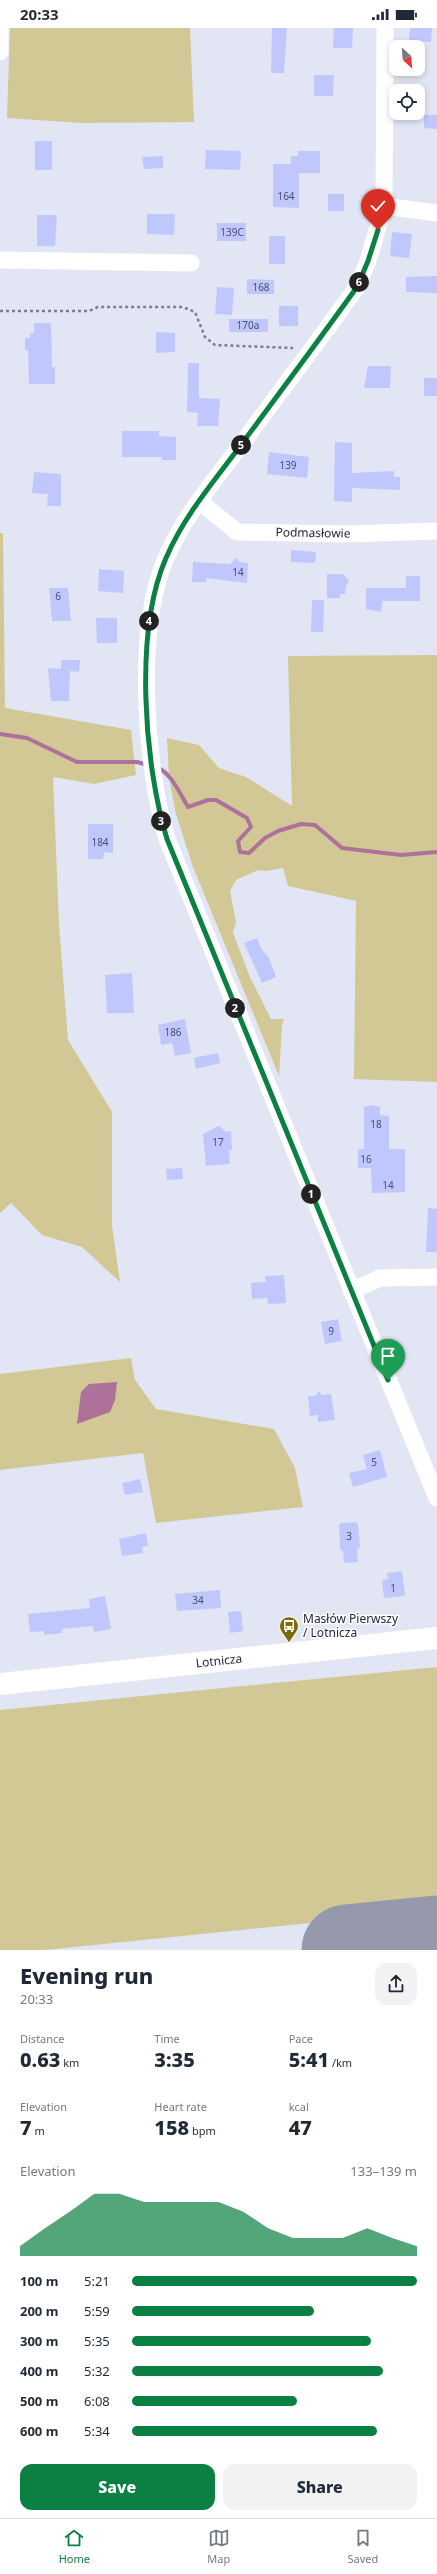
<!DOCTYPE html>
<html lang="en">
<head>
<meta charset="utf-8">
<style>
  :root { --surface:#fff; --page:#f2f2f3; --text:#1f2937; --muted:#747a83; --line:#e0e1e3; --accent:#0b8043 }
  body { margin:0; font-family:"Noto Sans",sans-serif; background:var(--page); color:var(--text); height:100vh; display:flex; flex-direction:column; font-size:15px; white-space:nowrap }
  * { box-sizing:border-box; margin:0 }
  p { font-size:13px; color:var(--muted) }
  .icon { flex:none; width:22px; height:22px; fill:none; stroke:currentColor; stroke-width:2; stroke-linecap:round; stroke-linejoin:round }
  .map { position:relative; height:1922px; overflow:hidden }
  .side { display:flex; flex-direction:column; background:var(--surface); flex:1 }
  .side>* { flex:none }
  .needle { width:26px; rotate:154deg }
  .fabs { position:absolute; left:389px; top:12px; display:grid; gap:8px }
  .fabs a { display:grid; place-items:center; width:36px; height:36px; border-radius:8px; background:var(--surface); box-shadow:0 2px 6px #0003; font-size:20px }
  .pin { position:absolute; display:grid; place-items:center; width:34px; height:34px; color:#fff; margin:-41px -17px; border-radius:50% 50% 50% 0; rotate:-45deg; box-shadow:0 0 4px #0007 }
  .pin .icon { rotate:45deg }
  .km { position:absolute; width:20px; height:20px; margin:-10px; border-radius:50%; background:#222; color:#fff; font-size:11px; line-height:20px; text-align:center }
  .round { display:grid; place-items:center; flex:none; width:42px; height:42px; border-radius:12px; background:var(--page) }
  .overview { display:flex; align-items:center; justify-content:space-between; height:68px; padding:0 20px }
  h1 { font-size:22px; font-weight:800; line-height:30px }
  .figures { display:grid; grid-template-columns:repeat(3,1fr); gap:6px; height:68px; padding:4px 20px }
  .figures div { display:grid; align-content:center }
  .figures b { font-size:20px; font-weight:800 }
  .figures small { font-size:11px; font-weight:400 }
  .figures p { font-size:11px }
  .chart { height:112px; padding:8px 20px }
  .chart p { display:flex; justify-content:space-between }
  .chart svg { width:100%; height:72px; margin-top:4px; fill:var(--accent); opacity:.7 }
  .cta { display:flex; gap:8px; margin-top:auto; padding:8px 20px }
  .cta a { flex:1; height:46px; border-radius:12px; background:var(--accent); color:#fff; font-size:16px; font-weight:800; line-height:46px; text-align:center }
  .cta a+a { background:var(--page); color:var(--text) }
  ul { padding:0 20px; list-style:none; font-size:13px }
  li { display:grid; grid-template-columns:64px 48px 1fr; align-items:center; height:30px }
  li i { height:10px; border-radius:5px; background:var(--accent) }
  .status { display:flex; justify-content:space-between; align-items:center; height:28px; padding:0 20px; background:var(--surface); direction:ltr }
  .status svg { height:11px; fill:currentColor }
  .menu { display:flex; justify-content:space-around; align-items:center; height:56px; border-top:1px solid var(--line); background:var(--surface); font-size:11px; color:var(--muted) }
  .menu a { display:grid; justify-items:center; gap:2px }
  .menu .current { color:var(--accent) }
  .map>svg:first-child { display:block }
</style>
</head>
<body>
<div class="status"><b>20:33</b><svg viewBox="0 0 49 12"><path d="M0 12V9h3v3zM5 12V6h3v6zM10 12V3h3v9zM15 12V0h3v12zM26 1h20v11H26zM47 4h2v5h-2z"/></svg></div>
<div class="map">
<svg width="437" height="1922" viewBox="0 0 437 1922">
  <rect width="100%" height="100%" fill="#e2e5f3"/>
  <g fill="#d1c895">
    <path d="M10,0H190L194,94L81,95L7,90Z"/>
    <path d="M0,505H3L5,680L131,702L136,747L94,756L53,749L59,896L68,1012L112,1084V1198L120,1254L82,1219L42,1207L11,1175L0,1185Z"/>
    <path d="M437,627V1054L354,1051L356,873L288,858L283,840L266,843L258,842L236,852L230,863L236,894L233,905L250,949L271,991H284L282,998L279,1048L193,839L176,786L169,750L167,710L199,717L219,740L246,749L292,778L288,628Z"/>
    <path d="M131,1330L135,1352L156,1381L274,1401L295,1440L303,1479L156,1495L143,1425L0,1442V1346Z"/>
    <path d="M437,1639V1882L45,1922H0V1682Z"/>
  </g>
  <path fill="#ad719a" d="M117,1354L115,1372L110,1384L77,1396L81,1364L89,1356Z"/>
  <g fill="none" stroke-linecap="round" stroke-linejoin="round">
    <g stroke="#ad719a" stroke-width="4">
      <path d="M0,706L27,710L77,734H137L148,737"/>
      <path d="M156,739C171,744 180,766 188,779L208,772H216L247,790L251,799L238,813L240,824L249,825L265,810L278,803L301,796L315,797L342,820L401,827L437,824"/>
    </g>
    <path stroke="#9699ac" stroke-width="91" d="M347,1922L437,1913"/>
  </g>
  <g fill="#c0c7fd">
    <path d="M272,0H287L284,45H271Z"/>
    <path d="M334,0H353L352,20H333Z"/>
    <path d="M410,0H432L431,14L409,12Z"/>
    <path d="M314,47H334L333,68H314Z"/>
    <path d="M424,87H437V101L424,100Z"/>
    <rect x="35" y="113" width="17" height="29"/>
    <path d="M206,122L241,123L240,142L205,141Z"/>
    <path d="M298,123H320V145H299V180L273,179V136H291V128H298Z"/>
    <path d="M163,128V140L144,141L142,129Z"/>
    <rect x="328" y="166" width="16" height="17"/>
    <path d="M147,186H175L174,207L147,206Z"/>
    <path d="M37,187H57L55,218H37Z"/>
    <rect x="217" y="195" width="29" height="18"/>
    <path d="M392,204L412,206L409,230L390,228Z"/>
    <rect x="269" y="208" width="16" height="28"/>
    <path d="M437,248V265L406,264V249Z"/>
    <path d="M247,251L274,252V266H247Z"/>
    <path d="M217,259L234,260L232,287L215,286Z"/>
    <rect x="279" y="278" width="19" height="20"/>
    <rect x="229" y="291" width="39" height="13"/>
    <path d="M34,295H51L52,339H55V356H29L28,322H25V310H30V305H34Z"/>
    <path d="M156,304L175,305V324L156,325Z"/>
    <path d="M188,335H199V370L220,371L218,398H197L198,385L187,384Z"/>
    <path d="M368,338H391L390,360H364Z"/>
    <rect x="424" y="350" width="13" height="18"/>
    <path d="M122,403H159V408L176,409V432H162V429H122Z"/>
    <path d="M335,414L352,415V445L394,443V449H400V462L352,460V474L334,473Z"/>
    <path d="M269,424L309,429L307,450L267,446Z"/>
    <path d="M34,444L61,446V478H47L48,466L32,465Z"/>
    <path d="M291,522L316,524L315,535L291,534Z"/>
    <path d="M236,530L240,534L248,535L247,555L206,550V554H192L193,534L230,536Z"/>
    <path d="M99,541L124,543L123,565L98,563Z"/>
    <path d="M327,546H343L349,553L346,557L345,566H340V570H327Z"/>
    <path d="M406,548H420V573H382L381,584L366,581V560H406Z"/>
    <path d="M49,560H68L71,593H52Z"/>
    <path d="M312,572H324L323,604H311Z"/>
    <path d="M96,590H117V615H97Z"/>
    <path d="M61,632H80L79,644L70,643L69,673H51L48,640L61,641Z"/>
    <path d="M88,796H113V825L104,824L103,831H88Z"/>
    <path d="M257,910L262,922L269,930L276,949L262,955L244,915Z"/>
    <path d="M132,945L134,985H107L105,947Z"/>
    <path d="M185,991L191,1025L175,1028L172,1015L161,1017L158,997Z"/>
    <path d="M218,1025L220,1035L196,1041L194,1030Z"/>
    <path d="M372,1077L380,1079V1087L389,1088V1121H405V1164L372,1165L371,1140H358V1121H364V1079Z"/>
    <path d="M219,1098L226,1104L231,1103L232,1122H229L230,1136L206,1138L203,1106Z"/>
    <path d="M182,1140L183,1151L167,1152L166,1141Z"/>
    <path d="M428,1180L437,1181V1224H426Z"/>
    <path d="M284,1247L286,1275L268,1276L267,1270L252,1271L251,1255L266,1254L265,1248Z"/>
    <path d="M338,1291L342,1313L325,1316L321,1294Z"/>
    <path d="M319,1363L322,1367L331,1366L335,1392L318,1394V1387L310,1388L308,1368H315Z"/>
    <path d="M380,1422L387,1449L353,1459L349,1445L367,1441L363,1427Z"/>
    <path d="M140,1451L143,1464L125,1467L122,1455Z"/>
    <path d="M356,1494L358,1496L360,1519L357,1522L358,1534L344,1535L343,1523L340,1521L339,1497L341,1495Z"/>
    <path d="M146,1505L148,1518L142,1519L143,1525L122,1528L119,1511Z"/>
    <path d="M402,1543L405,1568L384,1570L382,1552L388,1551L387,1545Z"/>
    <path d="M220,1562L221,1580L177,1583L175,1566Z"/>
    <path d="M105,1568L111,1601L94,1604L93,1598L61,1601L62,1605L44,1607V1603L30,1604L28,1586L90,1580L89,1571Z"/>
    <path d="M241,1583L243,1603L230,1605L228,1584Z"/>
  </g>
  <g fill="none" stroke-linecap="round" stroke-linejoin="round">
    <path stroke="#7a7c91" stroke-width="2.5" stroke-dasharray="3 3" stroke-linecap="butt" d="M0,283H89L98,279H183L195,284L205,309L215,317L293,320"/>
    <g stroke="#fff" stroke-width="17">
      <path d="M385,0L384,178L368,233L357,259C319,312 280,364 241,417C214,453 184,488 166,530C135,601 145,737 167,811L437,1470"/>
      <path d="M0,24V0"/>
      <path d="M384,178L437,185"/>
      <path d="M0,232L191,235"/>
      <path d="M199,473L237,504L346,506L437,503"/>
      <path d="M351,1263L380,1250L437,1249"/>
    </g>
    <path stroke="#fff" stroke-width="22" d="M0,1656L437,1610"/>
  </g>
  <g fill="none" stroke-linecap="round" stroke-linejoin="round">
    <g stroke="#fff" stroke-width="8">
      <path id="route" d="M378,202L368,233L357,259C319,312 280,364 241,417C214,453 184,488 166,530C134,603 144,736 167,811L388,1352"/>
    </g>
    <use href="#route" stroke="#0b8043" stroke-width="5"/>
  </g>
  <defs>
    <g id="bus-pin" transform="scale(1)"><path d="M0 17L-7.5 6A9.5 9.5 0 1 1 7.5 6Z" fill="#7b6b05" stroke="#fff"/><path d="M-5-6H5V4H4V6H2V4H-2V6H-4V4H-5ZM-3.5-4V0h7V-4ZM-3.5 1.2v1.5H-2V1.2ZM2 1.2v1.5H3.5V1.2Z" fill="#fff"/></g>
  </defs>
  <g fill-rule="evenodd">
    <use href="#bus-pin" x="289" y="1598"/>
  </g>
  <g text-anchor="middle" stroke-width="3" stroke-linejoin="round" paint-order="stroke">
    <g font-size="10" fill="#4a4e6e">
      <text x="286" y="172">164</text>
      <text x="232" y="208">139C</text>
      <text x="261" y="263">168</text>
      <text x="248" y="301">170a</text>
      <text x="288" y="441">139</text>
      <text x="238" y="548">14</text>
      <text x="58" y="572">6</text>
      <text x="100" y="818">184</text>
      <text x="173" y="1008">186</text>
      <text x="376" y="1100">18</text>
      <text x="218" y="1118">17</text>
      <text x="366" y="1135">16</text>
      <text x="388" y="1161">14</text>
      <text x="331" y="1307">9</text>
      <text x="374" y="1438">5</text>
      <text x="349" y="1512">3</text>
      <text x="393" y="1564">1</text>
      <text x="198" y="1576">34</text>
    </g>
    <g font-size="12" fill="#23253f" stroke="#fff">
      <text transform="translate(313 505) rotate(1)" y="4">Podmasłowie</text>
      <text transform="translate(219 1633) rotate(-6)" y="4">Lotnicza</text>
    </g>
    <g font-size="12" fill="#23253f" stroke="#fff" text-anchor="start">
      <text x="303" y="1595">Masłów Pierwszy<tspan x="303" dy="14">/ Lotnicza</tspan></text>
    </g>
  </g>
</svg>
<div class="fabs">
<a><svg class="needle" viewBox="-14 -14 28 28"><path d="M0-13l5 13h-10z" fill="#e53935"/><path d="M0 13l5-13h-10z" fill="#747a83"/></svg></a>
<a><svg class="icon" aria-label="locate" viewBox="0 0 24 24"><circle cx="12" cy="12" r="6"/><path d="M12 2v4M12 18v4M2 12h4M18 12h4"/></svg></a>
</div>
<div class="pin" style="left:388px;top:1352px;background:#1e9e55"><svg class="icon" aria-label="arrive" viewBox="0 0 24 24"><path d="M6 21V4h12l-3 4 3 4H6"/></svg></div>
<div class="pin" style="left:378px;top:202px;background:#d93025"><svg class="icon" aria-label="check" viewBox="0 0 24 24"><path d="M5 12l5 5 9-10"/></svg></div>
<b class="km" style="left:311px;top:1166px">1</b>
<b class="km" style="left:235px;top:980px">2</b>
<b class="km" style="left:161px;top:793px">3</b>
<b class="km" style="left:149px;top:593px">4</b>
<b class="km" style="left:241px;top:417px">5</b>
<b class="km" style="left:359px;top:254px">6</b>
</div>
<section class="side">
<div class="overview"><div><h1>Evening run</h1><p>20:33</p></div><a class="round"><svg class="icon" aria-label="share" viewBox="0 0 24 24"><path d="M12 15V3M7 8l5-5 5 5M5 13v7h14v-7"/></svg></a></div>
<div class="figures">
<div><p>Distance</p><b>0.63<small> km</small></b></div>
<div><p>Time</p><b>3:35</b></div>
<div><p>Pace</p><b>5:41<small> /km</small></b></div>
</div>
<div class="figures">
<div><p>Elevation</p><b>7<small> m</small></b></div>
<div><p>Heart rate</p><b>158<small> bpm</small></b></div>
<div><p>kcal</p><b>47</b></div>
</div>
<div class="chart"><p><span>Elevation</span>133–139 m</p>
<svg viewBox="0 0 160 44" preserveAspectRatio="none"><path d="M0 44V38L10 27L20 17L30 6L40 6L50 11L60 11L70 11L80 11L90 17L100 27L110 33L120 33L130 33L140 27L150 33L160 38V44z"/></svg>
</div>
<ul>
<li><b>100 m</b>5:21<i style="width:100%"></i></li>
<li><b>200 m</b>5:59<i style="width:64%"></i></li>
<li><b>300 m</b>5:35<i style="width:84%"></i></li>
<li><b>400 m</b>5:32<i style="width:88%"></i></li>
<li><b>500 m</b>6:08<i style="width:58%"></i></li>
<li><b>600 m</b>5:34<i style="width:86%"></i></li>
</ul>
<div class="cta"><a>Save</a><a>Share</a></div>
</section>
<nav class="menu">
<a class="current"><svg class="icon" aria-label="home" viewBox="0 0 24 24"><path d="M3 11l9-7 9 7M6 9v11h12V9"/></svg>Home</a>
<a><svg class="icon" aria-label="map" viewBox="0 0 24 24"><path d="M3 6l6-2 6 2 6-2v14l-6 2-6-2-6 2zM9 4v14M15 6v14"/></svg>Map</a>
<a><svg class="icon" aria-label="saved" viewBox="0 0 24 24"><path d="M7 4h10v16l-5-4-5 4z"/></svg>Saved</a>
</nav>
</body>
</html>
